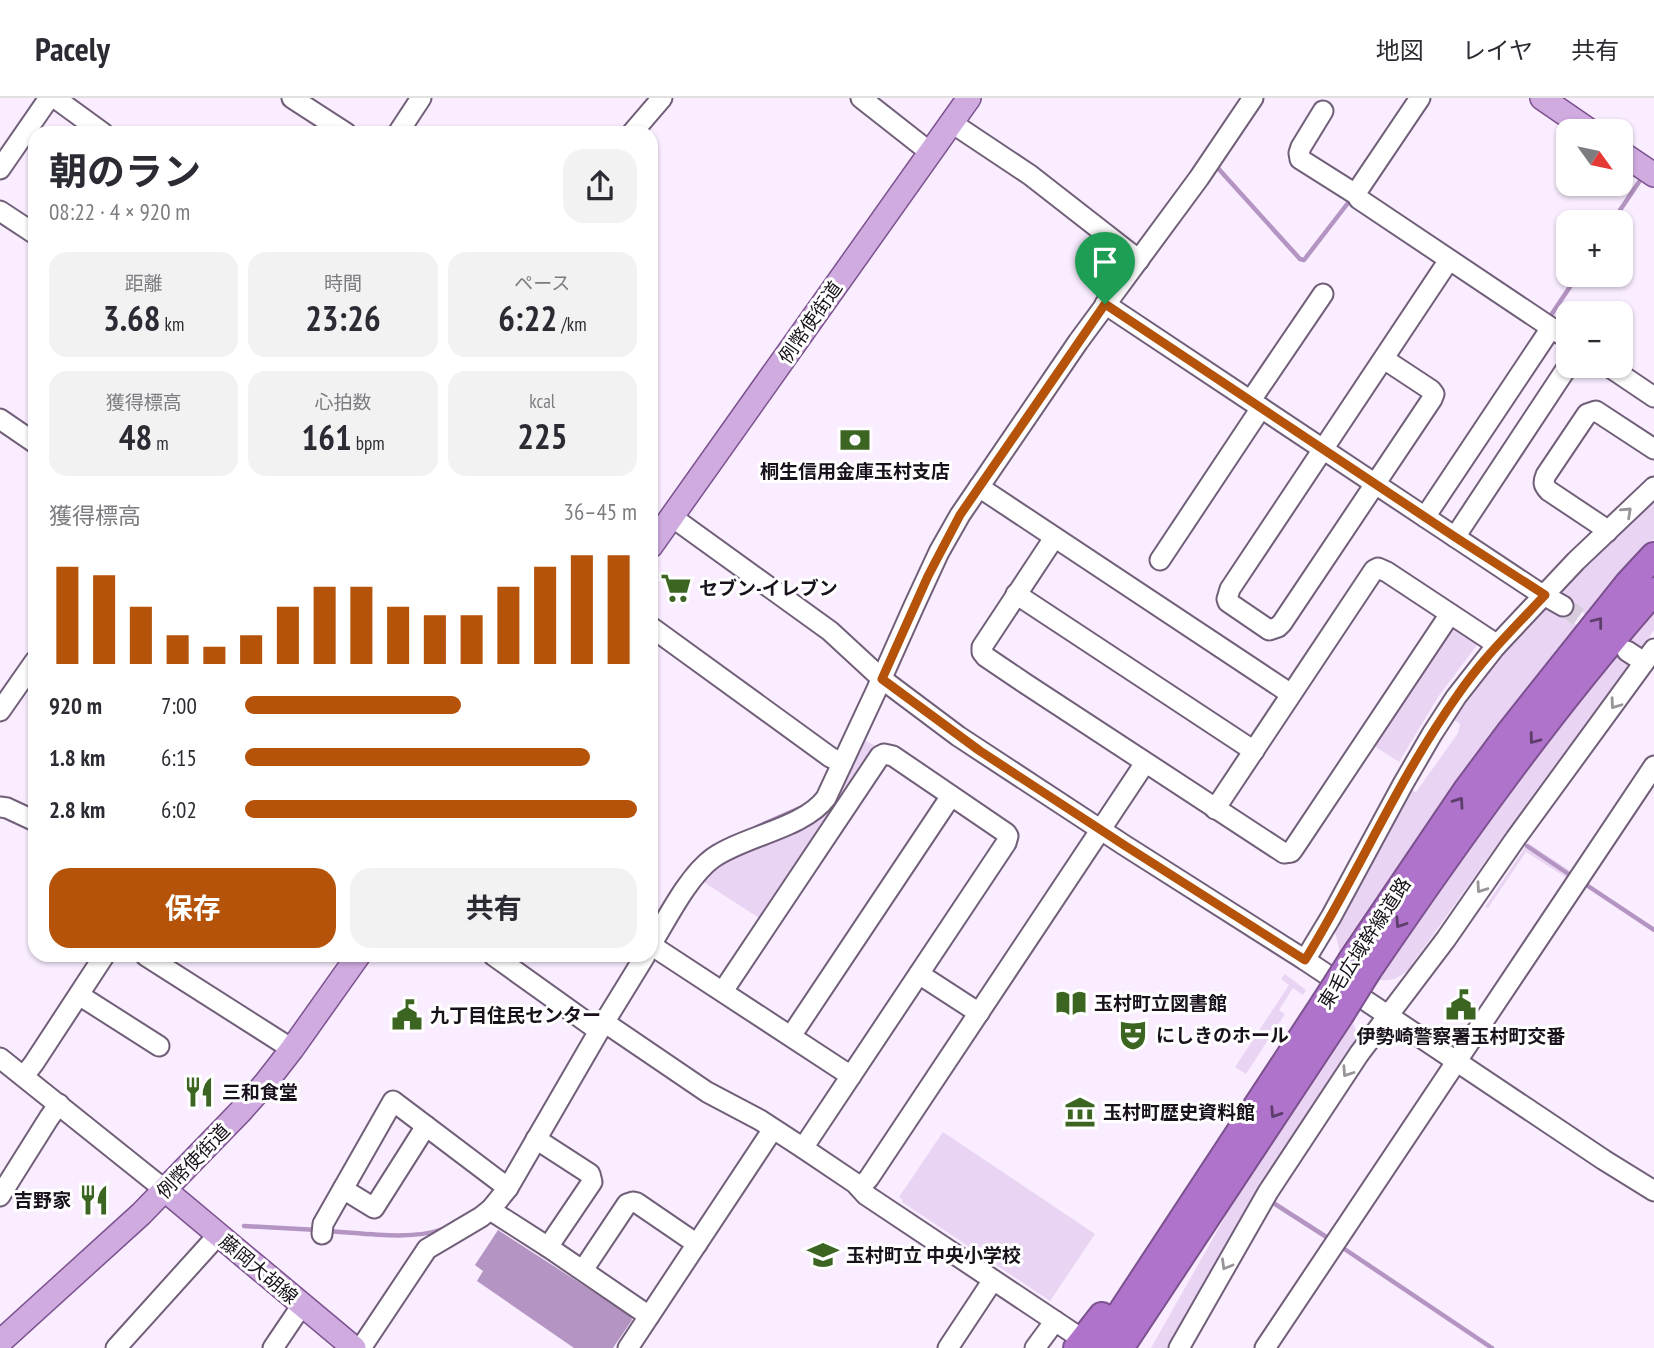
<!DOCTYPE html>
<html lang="ja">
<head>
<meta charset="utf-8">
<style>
  :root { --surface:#fff; --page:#f2f2f3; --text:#2b2b33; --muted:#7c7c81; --line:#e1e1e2; --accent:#b45309 }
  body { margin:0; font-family:"PT Sans Narrow","Noto Sans JP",sans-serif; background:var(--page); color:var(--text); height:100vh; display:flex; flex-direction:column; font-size:26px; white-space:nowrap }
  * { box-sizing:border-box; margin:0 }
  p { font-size:23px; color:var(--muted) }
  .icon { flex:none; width:38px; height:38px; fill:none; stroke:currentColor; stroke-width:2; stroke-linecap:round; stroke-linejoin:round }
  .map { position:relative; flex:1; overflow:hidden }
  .drawer { position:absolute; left:28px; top:28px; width:630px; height:836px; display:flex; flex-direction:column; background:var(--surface); border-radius:21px; box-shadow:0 2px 5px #0004 }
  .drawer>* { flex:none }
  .needle { width:46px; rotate:123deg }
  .fabs { position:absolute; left:1556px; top:21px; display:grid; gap:14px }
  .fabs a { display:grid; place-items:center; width:77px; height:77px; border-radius:14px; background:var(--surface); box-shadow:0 2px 5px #0004; font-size:35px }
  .pin { position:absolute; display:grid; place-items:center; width:60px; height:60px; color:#fff; margin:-72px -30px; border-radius:50% 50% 50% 0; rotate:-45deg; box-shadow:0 0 7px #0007 }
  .pin .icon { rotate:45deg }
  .round { display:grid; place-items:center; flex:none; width:74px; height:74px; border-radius:21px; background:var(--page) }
  .headline { display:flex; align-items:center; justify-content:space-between; height:119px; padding:0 21px }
  h1 { font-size:38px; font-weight:700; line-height:52px }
  .figures { display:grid; grid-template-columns:repeat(3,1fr); gap:10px; height:119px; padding:7px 21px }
  .figures div { display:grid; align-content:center; border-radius:18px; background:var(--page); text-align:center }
  .figures b { font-size:35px; font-weight:700 }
  .figures small { font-size:19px; font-weight:400 }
  .figures p { font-size:19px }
  .chart { height:196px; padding:14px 21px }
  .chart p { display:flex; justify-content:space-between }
  .chart svg { width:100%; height:126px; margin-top:7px; stroke:var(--accent); stroke-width:6 }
  .primary-button { display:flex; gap:14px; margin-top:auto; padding:14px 21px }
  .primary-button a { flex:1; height:80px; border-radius:21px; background:var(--accent); color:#fff; font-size:28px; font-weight:700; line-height:80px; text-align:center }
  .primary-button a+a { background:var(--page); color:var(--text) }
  ul { padding:0 21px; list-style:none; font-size:23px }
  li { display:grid; grid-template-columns:112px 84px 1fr; align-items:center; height:52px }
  li i { height:18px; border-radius:9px; background:var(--accent) }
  header { display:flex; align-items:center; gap:42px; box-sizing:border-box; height:98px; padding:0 35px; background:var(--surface); border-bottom:2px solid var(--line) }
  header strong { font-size:33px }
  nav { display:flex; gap:38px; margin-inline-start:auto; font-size:24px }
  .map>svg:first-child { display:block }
</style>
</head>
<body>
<header>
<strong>Pacely</strong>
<nav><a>地図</a><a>レイヤ</a><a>共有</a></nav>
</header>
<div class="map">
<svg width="1654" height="1250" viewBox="0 0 1654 1250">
  <rect width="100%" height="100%" fill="#f9edff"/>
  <g fill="#ead4f4" fill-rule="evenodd">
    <path d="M1654,398V441L1606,495L1461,680L1362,824L1348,840L1349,846L1342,856L1339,851L1335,834L1408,690L1478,580L1547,506L1575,526H1578L1585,516L1568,503L1565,505L1561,487ZM1454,622L1460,626L1458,635L1416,694L1411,692Z"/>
    <path d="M1654,511V532L1649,539L1651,540L1645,548L1637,549L1628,564L1630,571L1622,578L1534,695L1413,865L1414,867C1403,877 1391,887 1376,880C1417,831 1451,777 1488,725C1540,651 1597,581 1654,511Z"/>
    <path d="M1460,530L1476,541L1477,547L1438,599L1399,664L1371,646L1446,534Z"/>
    <path d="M861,640L877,649L762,822L702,783L731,760L816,721Z"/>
    <path d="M1528,745L1575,776L1570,782L1526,754L1488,810L1485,809Z"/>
    <path d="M1285,876L1306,892L1303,897L1293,890L1279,912L1285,916L1246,976L1235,969L1289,887L1281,881Z"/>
    <path d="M1349,921C1362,934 1357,948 1346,961L1344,960L1273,1065L1167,1250H1151L1263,1052Z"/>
    <path d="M943,1034L1095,1136L1050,1203L902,1104L903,1102L899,1099Z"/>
  </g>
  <path fill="#b494c2" d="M498,1132L631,1218L632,1222L613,1250H574L477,1183L483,1173L475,1167Z"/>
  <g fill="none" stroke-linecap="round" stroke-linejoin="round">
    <g stroke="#b494c2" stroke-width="4.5">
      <path d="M1216,68L1300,161L1304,162L1348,105H1350"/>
      <path d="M1612,124L1639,84"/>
      <path d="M1549,220L1578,177"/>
      <path d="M1595,268L1597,269"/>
      <path d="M757,729L800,710"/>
      <path d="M1527,748L1570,777"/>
      <path d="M689,770L705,754L714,748"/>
      <path d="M1585,786L1654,832"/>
      <path d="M1275,1106L1328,1140"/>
      <path d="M244,1128L318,1132"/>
      <path d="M327,1133C363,1135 410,1143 443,1131"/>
      <path d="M1343,1150L1492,1250"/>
    </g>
    <path stroke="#d7ccdd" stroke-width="19" stroke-dasharray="19 10" stroke-linecap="butt" d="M1563,508L1602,535"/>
    <g stroke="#715f79" stroke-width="23">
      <g id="minor">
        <path d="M55,0L103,35"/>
        <path d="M292,0L346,35"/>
        <path d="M861,0L931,55"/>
        <path d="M1420,0L1358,92L1357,97L1359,101L1568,241"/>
        <path d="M1323,13L1301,49L1299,55L1300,61L1357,97"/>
        <path d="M952,25L1030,77L1139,162"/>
        <path d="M398,35L421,0"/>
        <path d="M632,35L662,0"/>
        <path d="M0,71L49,0"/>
        <path d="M0,113L35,136"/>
        <path d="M1105,206L1425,419L1535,492L1563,508"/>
        <path d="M1384,261L1431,292L1434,296L1432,301L1282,525L1278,529L1269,532L1228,504L1227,501L1230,491L1449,162"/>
        <path d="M1608,268L1654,299"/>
        <path d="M1251,302L1323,196"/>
        <path d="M0,321L35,345"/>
        <path d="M979,389L1291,596"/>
        <path d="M672,419L830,533L882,581L958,638L1124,747L1305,862L1604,1062L1654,1093"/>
        <path d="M1425,419L1551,230"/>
        <path d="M1607,434L1600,427L1549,393C1543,387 1543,384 1546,377L1587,316L1596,313L1654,351"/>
        <path d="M1455,439L1568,268"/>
        <path d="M1054,440L982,549V554L986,559L1026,586L1284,755L1291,754L1294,750L1450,516"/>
        <path d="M1160,462L1261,310"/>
        <path d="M1016,496L1254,653"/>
        <path d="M651,529L830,659L842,665"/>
        <path d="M1627,553L1644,564"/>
        <path d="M0,613L35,563"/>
        <path d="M0,709L7,710L35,723"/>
        <path d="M1215,711L1374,472L1378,470L1387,474L1490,542L1496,548"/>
        <path d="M651,847C667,821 688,778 713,760C744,738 804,730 826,700L876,593L914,508L939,454L960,417L1078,244L1199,80L1253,0"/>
        <path d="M651,847L851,978"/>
        <path d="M146,858L292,951"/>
        <path d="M494,858L599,933"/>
        <path d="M1305,862L1331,819L1403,686L1432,636L1456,599L1496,548L1576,463L1654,389"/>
        <path d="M919,876L979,915"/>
        <path d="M723,893L880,658L884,656L893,658L1006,735L1008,738L1006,745L803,1050"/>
        <path d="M79,897L159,948"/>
        <path d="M604,924L707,994L760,1022L803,1050L855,1085L866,1097L1079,1239"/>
        <path d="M791,938L951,698"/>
        <path d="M0,960L165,1092"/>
        <path d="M24,978L34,965L104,858"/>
        <path d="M536,1041L590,1076L592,1084L548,1149"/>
        <path d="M860,1090L869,1080L1145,665"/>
        <path d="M343,1091L374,1110L426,1028"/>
        <path d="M0,1098L49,1020L59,1006"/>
        <path d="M491,1111L498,1117L548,1149L649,1218"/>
        <path d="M322,1136L323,1126L393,1003L508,1090"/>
        <path d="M583,1172L627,1106L633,1104L637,1105L697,1146"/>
        <path d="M116,1250L218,1137"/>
        <path d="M273,1250L302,1207"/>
        <path d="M361,1250L427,1151L481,1119L491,1111L508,1090L599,933L645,858"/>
        <path d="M628,1250L773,1031"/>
        <path d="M948,1250L993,1182"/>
        <path d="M1035,1250L1055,1223"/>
        <path d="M1179,1250L1268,1094L1359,956L1446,841L1516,740L1654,551"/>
        <path d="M1265,1250L1654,668"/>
      </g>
    </g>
    <g stroke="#7b518e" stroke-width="26">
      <g id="major">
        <path d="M1542,0L1590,33"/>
        <path d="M1620,54L1654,77"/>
        <path d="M651,448L969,0"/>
        <path d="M165,1092L354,1250"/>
        <path d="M0,1244L141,1116L240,1014L264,987L292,951L358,858"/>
      </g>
    </g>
    <g stroke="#7b518e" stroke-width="30">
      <g id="highway">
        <path d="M1352,862L1467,692L1511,633L1628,486L1654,458"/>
        <path d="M1368,872C1457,742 1549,612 1654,493"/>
        <path d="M1077,1250L1102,1218"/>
        <path d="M1098,1250L1324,906"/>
        <path d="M1120,1250L1340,917"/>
      </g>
    </g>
    <use href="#minor" stroke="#fff" stroke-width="19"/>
    <use href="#major" stroke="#d0abe0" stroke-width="23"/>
    <use href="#highway" stroke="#b073cb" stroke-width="26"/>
    <g stroke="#7b518e" stroke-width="30" stroke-linecap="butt">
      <g id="highway-bridge">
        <path d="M1324,906L1352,862"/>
        <path d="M1340,917L1368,872"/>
      </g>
    </g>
    <use href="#highway-bridge" stroke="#b073cb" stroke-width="26"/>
  </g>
  <defs><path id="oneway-chevron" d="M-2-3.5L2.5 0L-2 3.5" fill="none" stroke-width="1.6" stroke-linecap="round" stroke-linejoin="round" transform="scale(1.75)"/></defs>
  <g stroke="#989499">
    <use href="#oneway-chevron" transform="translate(1627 414) rotate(-43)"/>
    <use href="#oneway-chevron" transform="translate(1615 606) rotate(126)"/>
    <use href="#oneway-chevron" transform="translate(1481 790) rotate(125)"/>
    <use href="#oneway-chevron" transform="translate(1347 974) rotate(124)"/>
    <use href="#oneway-chevron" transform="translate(1226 1167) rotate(120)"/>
  </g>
  <g stroke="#5d3e6b">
    <use href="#oneway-chevron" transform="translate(1598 524) rotate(-52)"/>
    <use href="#oneway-chevron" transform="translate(1534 641) rotate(127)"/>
    <use href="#oneway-chevron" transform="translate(1459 704) rotate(-55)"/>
    <use href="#oneway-chevron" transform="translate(1400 825) rotate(124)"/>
    <use href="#oneway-chevron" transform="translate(1275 1015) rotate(123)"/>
  </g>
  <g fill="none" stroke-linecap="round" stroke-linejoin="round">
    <g stroke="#fff" stroke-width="14">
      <path id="route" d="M1105,206L1455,439L1545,497C1514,530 1482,561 1457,598C1398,681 1358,776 1305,862L1124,747L980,653L882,581L928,478L960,417Z"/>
    </g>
    <use href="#route" stroke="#b45309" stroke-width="9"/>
  </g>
  <defs>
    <g id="bank-bare" transform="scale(2.415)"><path d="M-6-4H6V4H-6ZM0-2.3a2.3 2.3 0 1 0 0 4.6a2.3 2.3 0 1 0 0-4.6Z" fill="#3c6522" stroke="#fff" stroke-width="2.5" paint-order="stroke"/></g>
    <g id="supermarket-bare" transform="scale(2.415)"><path d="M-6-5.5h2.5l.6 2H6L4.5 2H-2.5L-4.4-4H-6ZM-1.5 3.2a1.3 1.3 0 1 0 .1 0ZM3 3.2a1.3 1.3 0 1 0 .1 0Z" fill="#3c6522" stroke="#fff" stroke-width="2.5" paint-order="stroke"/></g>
    <g id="library-bare" transform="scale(2.415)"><path d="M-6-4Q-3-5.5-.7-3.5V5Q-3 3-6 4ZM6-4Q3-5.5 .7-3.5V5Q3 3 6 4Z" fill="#3c6522" stroke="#fff" stroke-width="2.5" paint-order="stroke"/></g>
    <g id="civic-bare" transform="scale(2.415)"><path d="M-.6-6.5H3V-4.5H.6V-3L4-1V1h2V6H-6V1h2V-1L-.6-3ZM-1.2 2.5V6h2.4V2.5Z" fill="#3c6522" stroke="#fff" stroke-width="2.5" paint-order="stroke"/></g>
    <g id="theatre-bare" transform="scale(2.415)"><path d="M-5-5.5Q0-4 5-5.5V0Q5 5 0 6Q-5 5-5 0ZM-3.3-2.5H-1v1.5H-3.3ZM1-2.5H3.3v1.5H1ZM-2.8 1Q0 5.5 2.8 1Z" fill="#3c6522" stroke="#fff" stroke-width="2.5" paint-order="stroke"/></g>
    <g id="restaurant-bare" transform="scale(2.415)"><path d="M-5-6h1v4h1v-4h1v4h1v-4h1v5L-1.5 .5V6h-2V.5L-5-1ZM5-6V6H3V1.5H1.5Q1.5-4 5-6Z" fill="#3c6522" stroke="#fff" stroke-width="2.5" paint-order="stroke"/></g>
    <g id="museum-bare" transform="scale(2.415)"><path d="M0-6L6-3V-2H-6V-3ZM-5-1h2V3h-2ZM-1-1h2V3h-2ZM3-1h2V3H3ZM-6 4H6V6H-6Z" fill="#3c6522" stroke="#fff" stroke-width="2.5" paint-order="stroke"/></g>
    <g id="school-bare" transform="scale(2.415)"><path d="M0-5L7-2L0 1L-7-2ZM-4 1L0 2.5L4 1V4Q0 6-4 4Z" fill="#3c6522" stroke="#fff" stroke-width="2.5" paint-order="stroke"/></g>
  </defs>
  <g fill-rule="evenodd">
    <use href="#bank-bare" x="855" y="342"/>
    <use href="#supermarket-bare" x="676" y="490"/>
    <use href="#library-bare" x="1071" y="905"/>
    <use href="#civic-bare" x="1461" y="907"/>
    <use href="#civic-bare" x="407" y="917"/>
    <use href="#theatre-bare" x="1133" y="937"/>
    <use href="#restaurant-bare" x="199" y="994"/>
    <use href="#museum-bare" x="1080" y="1014"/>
    <use href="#restaurant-bare" x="94" y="1102"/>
    <use href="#school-bare" x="823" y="1157"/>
  </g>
  <g text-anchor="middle" stroke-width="6" stroke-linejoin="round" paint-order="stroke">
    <g font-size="19" fill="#19121c" stroke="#fff">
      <text transform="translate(810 224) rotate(-55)" y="7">例幣使街道</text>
      <text transform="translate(1364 845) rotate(-57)" y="7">東毛広域幹線道路</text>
      <text transform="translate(193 1063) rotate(-46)" y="7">例幣使街道</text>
      <text transform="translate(259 1171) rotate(40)" y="7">藤岡大胡線</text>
    </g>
    <g font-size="19" font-weight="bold" fill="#19121c" stroke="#fff" text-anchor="start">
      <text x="855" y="380" text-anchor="middle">桐生信用金庫玉村支店</text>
      <text x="699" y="497">セブン-イレブン</text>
      <text x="1094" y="912">玉村町立図書館</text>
      <text x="430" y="924">九丁目住民センター</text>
      <text x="1156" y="944">にしきのホール</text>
      <text x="1461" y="945" text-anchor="middle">伊勢崎警察署玉村町交番</text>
      <text x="222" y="1001">三和食堂</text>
      <text x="1103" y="1021">玉村町歴史資料館</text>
      <text x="71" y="1109" text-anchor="end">吉野家</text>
      <text x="846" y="1164">玉村町立 中央小学校</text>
    </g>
  </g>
</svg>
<div class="fabs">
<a><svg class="needle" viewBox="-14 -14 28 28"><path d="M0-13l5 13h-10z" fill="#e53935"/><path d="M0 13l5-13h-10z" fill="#7c7c81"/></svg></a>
<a>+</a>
<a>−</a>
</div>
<div class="pin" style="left:1105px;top:206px;background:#1e9e55"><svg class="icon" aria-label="arrive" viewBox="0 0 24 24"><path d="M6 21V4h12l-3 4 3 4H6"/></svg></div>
<section class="drawer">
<div class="headline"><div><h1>朝のラン</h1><p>08:22 · 4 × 920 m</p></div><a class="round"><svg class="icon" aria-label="share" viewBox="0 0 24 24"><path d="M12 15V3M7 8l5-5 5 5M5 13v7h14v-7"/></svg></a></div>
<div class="figures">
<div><p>距離</p><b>3.68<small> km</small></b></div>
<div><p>時間</p><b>23:26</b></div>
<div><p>ペース</p><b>6:22<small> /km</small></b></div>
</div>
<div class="figures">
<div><p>獲得標高</p><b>48<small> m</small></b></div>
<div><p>心拍数</p><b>161<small> bpm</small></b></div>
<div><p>kcal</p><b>225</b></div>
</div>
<div class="chart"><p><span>獲得標高</span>36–45 m</p>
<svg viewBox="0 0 160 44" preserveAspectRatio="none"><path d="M5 44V10M15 44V13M25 44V24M35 44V34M45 44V38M55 44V34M65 44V24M75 44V17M85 44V17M95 44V24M105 44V27M115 44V27M125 44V17M135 44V10M145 44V6M155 44V6"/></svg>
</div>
<ul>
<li><b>920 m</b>7:00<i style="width:55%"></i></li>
<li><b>1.8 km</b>6:15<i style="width:88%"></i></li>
<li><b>2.8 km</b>6:02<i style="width:100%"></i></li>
</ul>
<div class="primary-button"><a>保存</a><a>共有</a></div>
</section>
</div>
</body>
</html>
